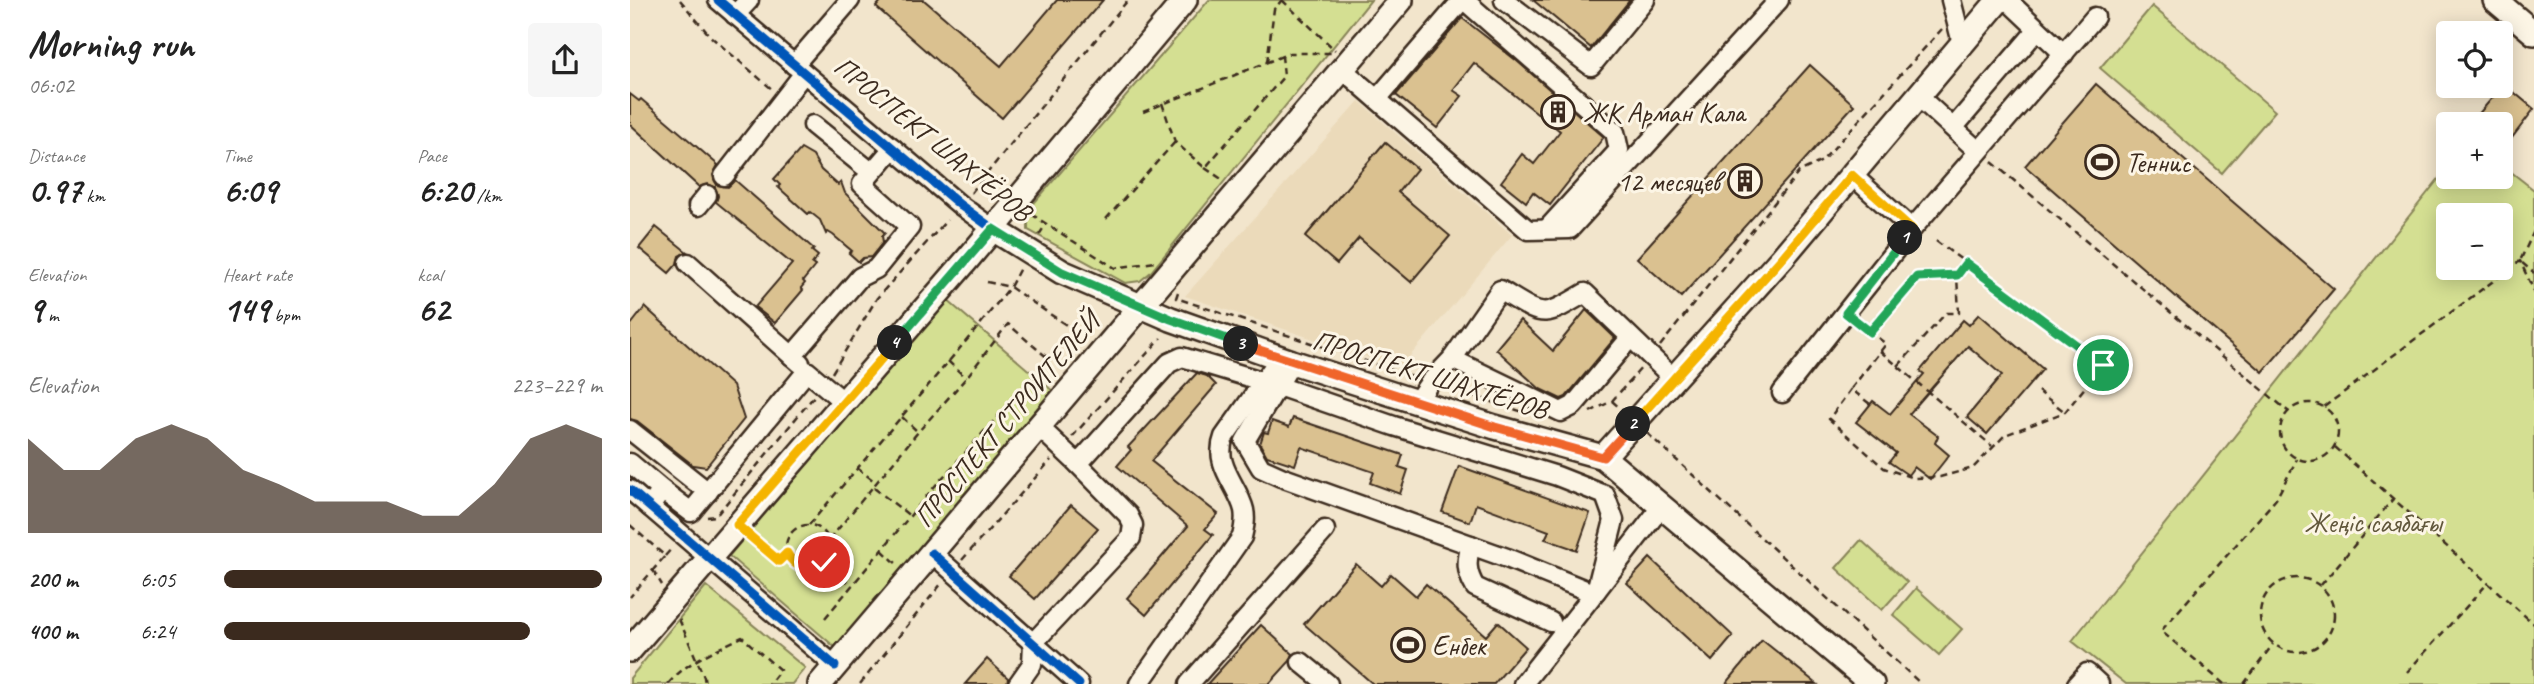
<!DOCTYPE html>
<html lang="en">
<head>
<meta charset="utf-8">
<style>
  :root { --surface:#fff; --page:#f6f6f6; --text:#222; --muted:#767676; --accent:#3b2a1e }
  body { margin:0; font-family:Caveat,sans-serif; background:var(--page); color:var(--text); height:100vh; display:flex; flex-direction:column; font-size:26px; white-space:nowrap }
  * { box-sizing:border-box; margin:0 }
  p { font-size:23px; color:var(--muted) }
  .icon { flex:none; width:38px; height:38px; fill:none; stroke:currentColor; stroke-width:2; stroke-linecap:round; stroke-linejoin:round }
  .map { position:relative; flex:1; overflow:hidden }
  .drawer { display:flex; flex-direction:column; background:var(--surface); width:630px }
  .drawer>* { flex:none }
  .fabs { position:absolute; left:1806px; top:21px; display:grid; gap:14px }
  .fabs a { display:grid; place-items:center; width:77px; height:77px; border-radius:7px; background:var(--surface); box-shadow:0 4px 18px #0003; font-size:35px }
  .pin { position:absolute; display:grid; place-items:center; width:60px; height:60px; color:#fff; margin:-30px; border:4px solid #fff; border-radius:50%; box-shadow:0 2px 7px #0007 }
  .km { position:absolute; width:35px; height:35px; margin:-18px; border-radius:50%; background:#222; color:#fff; font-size:19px; line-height:35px; text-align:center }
  .round { display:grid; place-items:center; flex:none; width:74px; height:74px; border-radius:7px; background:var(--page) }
  .overview { display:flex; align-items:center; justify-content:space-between; height:119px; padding:0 28px }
  h1 { font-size:38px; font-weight:700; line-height:52px }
  .metrics { display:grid; grid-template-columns:repeat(3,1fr); gap:10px; height:119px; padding:7px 28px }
  .metrics div { display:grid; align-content:center }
  .metrics b { font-size:35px; font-weight:700 }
  .metrics small { font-size:19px; font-weight:400 }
  .metrics p { font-size:19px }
  .chart { height:196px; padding:14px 28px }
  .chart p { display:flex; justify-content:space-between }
  .chart svg { width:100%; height:126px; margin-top:7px; fill:var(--accent); opacity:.7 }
  ul { padding:0 28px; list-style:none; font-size:23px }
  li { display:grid; grid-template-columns:112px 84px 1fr; align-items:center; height:52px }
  li i { height:18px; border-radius:9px; background:var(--accent) }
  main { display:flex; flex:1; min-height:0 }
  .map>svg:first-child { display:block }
</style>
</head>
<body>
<main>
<section class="drawer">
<div class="overview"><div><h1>Morning run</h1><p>06:02</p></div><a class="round"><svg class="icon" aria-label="share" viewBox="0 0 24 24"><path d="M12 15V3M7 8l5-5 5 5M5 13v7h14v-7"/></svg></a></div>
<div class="metrics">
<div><p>Distance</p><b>0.97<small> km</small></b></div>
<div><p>Time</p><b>6:09</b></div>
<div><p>Pace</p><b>6:20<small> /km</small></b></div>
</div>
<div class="metrics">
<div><p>Elevation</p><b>9<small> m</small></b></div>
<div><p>Heart rate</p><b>149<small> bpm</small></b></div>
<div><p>kcal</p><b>62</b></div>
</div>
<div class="chart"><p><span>Elevation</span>223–229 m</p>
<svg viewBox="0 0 160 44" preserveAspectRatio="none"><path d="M0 44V11L10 22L20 22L30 11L40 6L50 11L60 22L70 27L80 33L90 33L100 33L110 38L120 38L130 27L140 11L150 6L160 11V44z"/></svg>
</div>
<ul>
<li><b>200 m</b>6:05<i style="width:100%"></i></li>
<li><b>400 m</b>6:24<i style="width:81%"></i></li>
</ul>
</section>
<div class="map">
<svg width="1904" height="684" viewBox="0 0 1904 684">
  <rect width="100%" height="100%" fill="#f2e5cc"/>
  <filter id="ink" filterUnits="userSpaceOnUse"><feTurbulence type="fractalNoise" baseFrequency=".0143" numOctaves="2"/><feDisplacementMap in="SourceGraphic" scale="14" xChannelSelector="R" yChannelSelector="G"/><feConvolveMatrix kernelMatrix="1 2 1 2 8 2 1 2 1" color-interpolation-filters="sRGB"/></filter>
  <g filter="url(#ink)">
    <path fill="#ebdaba" d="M729,101L882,235L770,368L555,296Z"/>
    <g fill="#d4df92" stroke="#888458" stroke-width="2" fill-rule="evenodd">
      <path d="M579,0H741L521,272L510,281L495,283L398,230V210Z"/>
      <path d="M1522,6L1645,111L1592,173L1470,68Z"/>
      <path d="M1871,164L1904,190V684H1496L1442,641L1818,167V177H1871ZM1818,215H1871V268H1818Z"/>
      <path d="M317,300L424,392L206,648L99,556Z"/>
      <path d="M1231,540L1277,582L1252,610L1206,568Z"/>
      <path d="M76,586L175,668L162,684H0V678Z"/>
      <path d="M1286,588L1332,629L1309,655L1263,615Z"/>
    </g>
    <g fill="#dac190" stroke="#3b2a1e" stroke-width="2">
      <path d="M252,0H294L371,66L427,0H473L372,118L246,7Z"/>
      <path d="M903,0H1000L961,48Z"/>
      <path d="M832,18L887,61L974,137L920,205L903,192L896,202L871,182L892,154L904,164L930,131L844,63L823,90L832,96L807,128L766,95Z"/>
      <path d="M1180,65L1224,105L1051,297L1007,258Z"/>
      <path d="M1466,84L1704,289L1633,372L1395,166Z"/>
      <path d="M1874,84L1904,109L1878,143L1871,137V124H1855L1846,117Z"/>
      <path d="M0,94L9,101L11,99L88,165L83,175L87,185L98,187L105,180L184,249L182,251L188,256L182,264L185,266L173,281L175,283L171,288L173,290L145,323L125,307L162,264L86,202L88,196L85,187L78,184L69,187L0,124Z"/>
      <path d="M755,142L787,169L768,192L820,236L781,282L729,238L707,264L675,237Z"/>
      <path d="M171,149L183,156L191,170L208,185L211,182L215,193L255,233L252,236L253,242L241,257L233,258L229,262L219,253L222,251L203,235L198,232L196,234L190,220L180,212L178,214L148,187L150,185L144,179Z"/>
      <path d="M26,227L57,252L49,256L47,264L39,273L9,248Z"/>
      <path d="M15,307L103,386L114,419L76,467L63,465L7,421L0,419V326Z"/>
      <path d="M956,310L985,338L936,397L931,399L910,389L866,349L890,320L923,351Z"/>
      <path d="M1349,314L1413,369L1357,434L1337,417L1372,375L1338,346L1279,414L1308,436L1305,443L1319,455L1300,479L1284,467L1278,475L1259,462L1266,453L1226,422L1243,401L1260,414L1294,374L1290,371L1333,320L1339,325Z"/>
      <path d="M567,373L577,376L586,385L521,461L588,514L575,529L583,535L516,615L497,598L558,526L487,466L501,450L498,447Z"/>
      <path d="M663,418L773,455L769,467L778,470L770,494L740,483L744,472L671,447L665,465L637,456L630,444L634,432L638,433L642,421L659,427Z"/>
      <path d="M829,466L960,513L947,550L915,539L919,531L846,504L840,522L812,512Z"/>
      <path d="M441,505L468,528L405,599L379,576Z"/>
      <path d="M1020,558L1103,636L1082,661L997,583Z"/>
      <path d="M726,564L751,586L761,574L786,596L796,584L856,636L868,622L896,647L864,684H743L674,624Z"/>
      <path d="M631,625L663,654L660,661L639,684H577Z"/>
      <path d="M1132,640L1187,684H1096Z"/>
      <path d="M357,659L378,678L377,684H335Z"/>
    </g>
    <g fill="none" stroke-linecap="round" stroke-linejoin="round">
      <g stroke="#3b2a1e" stroke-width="23">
        <g id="minor">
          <path d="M88,0L330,205L363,229"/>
          <path d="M834,0L985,132L989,150L917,229"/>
          <path d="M874,0L961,66L1015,0"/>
          <path d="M1321,0L1332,43"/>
          <path d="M1377,0L1434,54"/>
          <path d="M105,15L119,0"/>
          <path d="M164,65L220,0"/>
          <path d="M712,69L898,230L940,229L1149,0"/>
          <path d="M1288,96L1348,151"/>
          <path d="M747,99L832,0"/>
          <path d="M183,125L241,172"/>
          <path d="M1324,127L1407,30"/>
          <path d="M1222,175L1282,229"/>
          <path d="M94,176L174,73"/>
          <path d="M68,206L77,195"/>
          <path d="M58,263L170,363"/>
          <path d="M162,356L230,277L246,269L280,227L232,184L263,148"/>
          <path d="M822,359L931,412L943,406L949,399L1000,338"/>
          <path d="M662,362L615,441L631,468L651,477L877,558L958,591H966L1032,506"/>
          <path d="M648,386L764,426L927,476L975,495L984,520L966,591L893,684"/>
          <path d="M1152,393L1282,229L1465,17"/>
          <path d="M787,401L800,382L822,359L870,290C914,316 910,320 955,293L1043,378"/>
          <path d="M408,426L448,464"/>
          <path d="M0,430L78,492"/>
          <path d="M0,463L32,490"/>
          <path d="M0,490L205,666"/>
          <path d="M20,507L32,490L61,512L177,371L214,402"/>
          <path d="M841,545C836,561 836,572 845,587L921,622"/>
          <path d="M302,553L449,684"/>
          <path d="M671,662L698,684"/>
          <path d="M388,684L402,664L403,643L501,538L503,525L498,515L448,464L539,363L552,357L635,382"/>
          <path d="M509,684L612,537C614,528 616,520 614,510C608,485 583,465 594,437L650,358"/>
          <path d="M559,684L695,530"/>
          <path d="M1447,684L1457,673L1469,684"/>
        </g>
      </g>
      <g stroke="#3b2a1e" stroke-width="28">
        <g id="major">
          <path d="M1865,0L1904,33"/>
          <path d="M363,229L432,272L541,319L662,362L865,427L973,457L1242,684"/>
          <path d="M973,457L1152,258L1369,0"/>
          <path d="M0,650L336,261L555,0"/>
          <path d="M190,684L771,0"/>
        </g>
      </g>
      <g stroke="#3b2a1e" stroke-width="2.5" stroke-dasharray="7 5" stroke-linecap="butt">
        <path d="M50,0L80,36L143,90"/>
        <path d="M652,0L705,50"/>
        <path d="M637,62L644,9L652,0"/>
        <path d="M532,103L545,142L575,168L654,76L652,56"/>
        <path d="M513,112L660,53H702"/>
        <path d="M1362,162L1659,412"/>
        <path d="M575,168L593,180"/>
        <path d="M341,193L498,0"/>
        <path d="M401,214L485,268L525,262"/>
        <path d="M476,219L545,142"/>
        <path d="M1904,231L1890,261L1904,273"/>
        <path d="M409,235L416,224"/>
        <path d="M357,282L380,287L445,331L461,334"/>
        <path d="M548,292L546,298L786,378"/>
        <path d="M1229,323L1256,344L1221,389L1240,404"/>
        <path d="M1240,332L1287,277L1327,276"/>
        <path d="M1030,346L1169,172L1192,161L1312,29"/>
        <path d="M1250,351L1362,446"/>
        <path d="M318,361L336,378"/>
        <path d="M1268,366L1316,313H1329L1327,276L1336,263L1306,241"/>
        <path d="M202,373L247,298L317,220"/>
        <path d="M816,387L893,412"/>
        <path d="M1221,389L1199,419L1254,468L1283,478L1310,477L1343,468L1375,435L1435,412L1473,365L1336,263"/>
        <path d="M1408,391L1435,412"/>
        <path d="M982,401L992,410"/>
        <circle cx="1679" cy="432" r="29"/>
        <path d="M1694,407L1890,261L1904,291"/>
        <path d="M960,412L982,401L1012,367"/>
        <path d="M272,417L288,432"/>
        <path d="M1017,433L1291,684"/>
        <path d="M442,437L531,338"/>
        <path d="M1705,447L1904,624"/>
        <path d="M227,468L247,483"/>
        <path d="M244,488L280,516"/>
        <path d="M77,517L86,516L90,511L185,395"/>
        <circle cx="178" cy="547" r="22"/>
        <path d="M0,525L35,556L0,597"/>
        <path d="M179,525L348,327L380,287L390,268"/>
        <path d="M122,538L149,561L157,553"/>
        <path d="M199,540L288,432L336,378L378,324L420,360"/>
        <path d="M252,550L268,565"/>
        <path d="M35,556L42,548"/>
        <path d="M332,560L421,460"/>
        <path d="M194,562L222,586"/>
        <path d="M23,570L32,585"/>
        <circle cx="1667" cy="615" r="37"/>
        <path d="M1691,585L1763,499"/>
        <path d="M195,618L305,486L445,331"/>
        <path d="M49,619L74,677L75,684"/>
        <path d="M1777,672L1858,583"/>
        <path d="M38,684C57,661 86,650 112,637L150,670L139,684"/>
        <path d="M230,684L312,583"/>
        <path d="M1594,684L1531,631L1646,499L1667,459"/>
        <path d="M1614,684L1643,644"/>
      </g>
      <use href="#minor" stroke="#fcf5e5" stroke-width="18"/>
      <use href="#major" stroke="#fcf5e5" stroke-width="23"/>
      <g stroke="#fcf5e5" stroke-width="13">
        <g id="cycleway">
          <path d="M88,0L330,205L363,229"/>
          <path d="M0,490L205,666"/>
          <path d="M302,553L449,684"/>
        </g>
      </g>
      <use href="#cycleway" stroke="#0057b8" stroke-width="9"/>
    </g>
  </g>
  <g fill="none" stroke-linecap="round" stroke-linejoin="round" filter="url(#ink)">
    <g stroke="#fff" stroke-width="14">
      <path id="split-1" d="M1275,238L1216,313L1240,332L1287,277L1327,275L1336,263L1473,365"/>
    </g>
    <g stroke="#fff" stroke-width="14">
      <path id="split-2" d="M1003,424L1152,258L1222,175L1282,229L1275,238"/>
    </g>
    <g stroke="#fff" stroke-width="14">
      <path id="split-3" d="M611,344L865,427L973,457L1003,424"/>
    </g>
    <g stroke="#fff" stroke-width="14">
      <path id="split-4" d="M265,343L363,229L432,272L541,319L611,344"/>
    </g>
    <g stroke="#fff" stroke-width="14">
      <path id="split-5" d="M194,562C180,573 165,569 157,553L149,561L107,525L265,343"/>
    </g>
    <use href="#split-1" stroke="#22a559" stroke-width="9"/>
    <use href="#split-2" stroke="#f5b400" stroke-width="9"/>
    <use href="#split-3" stroke="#f0652b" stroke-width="9"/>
    <use href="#split-4" stroke="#22a559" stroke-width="9"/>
    <use href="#split-5" stroke="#f5b400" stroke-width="9"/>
  </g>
  <defs>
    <g id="building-ring" transform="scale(1.75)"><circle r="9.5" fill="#fcf5e5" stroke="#3b2a1e" stroke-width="1.5"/><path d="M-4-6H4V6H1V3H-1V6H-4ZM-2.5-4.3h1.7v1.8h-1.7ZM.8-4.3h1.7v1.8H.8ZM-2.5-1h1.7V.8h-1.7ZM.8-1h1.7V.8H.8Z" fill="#3b2a1e"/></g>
    <g id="stadium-ring" transform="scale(1.75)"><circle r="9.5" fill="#fcf5e5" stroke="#3b2a1e" stroke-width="1.5"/><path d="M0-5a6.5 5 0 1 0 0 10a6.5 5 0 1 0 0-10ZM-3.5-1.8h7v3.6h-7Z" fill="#3b2a1e"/></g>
  </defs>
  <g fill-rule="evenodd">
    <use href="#building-ring" x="928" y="112"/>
    <use href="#stadium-ring" x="1472" y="162"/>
    <use href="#building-ring" x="1115" y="181"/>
    <use href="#stadium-ring" x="778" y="645"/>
  </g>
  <g text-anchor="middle" stroke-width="6" stroke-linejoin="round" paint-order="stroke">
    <g font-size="28" fill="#3b2a1e" stroke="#fcf5e5" text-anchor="start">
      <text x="953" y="122">ЖК Арман Кала</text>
      <text x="1496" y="172">Теннис</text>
      <text x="1090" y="191" text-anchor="end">12 месяцев</text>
      <text x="802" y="655">Енбек</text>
    </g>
    <g font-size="28" fill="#3b2a1e" stroke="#fcf5e5">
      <text transform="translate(303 138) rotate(39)" y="10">ПРОСПЕКТ ШАХТЁРОВ</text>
      <text transform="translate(800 374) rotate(17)" y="10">ПРОСПЕКТ ШАХТЁРОВ</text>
      <text transform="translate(376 419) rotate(-50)" y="10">ПРОСПЕКТ СТРОИТЕЛЕЙ</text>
    </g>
    <g font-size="28" fill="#61573b" stroke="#fcf5e5">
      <text x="1743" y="532">Жеңіс саябағы</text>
    </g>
  </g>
</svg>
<div class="fabs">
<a><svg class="icon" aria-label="locate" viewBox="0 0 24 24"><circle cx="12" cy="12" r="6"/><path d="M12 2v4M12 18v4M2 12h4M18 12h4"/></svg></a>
<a>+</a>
<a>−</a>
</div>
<div class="pin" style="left:1473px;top:365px;background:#1e9e55"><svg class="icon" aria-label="arrive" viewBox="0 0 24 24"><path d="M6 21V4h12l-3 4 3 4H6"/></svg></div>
<div class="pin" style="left:194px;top:562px;background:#d93025"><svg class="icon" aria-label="check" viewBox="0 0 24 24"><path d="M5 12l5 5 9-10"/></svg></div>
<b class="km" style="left:1275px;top:238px">1</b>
<b class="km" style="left:1003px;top:424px">2</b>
<b class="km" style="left:611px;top:344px">3</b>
<b class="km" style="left:265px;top:343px">4</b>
</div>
</main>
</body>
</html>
